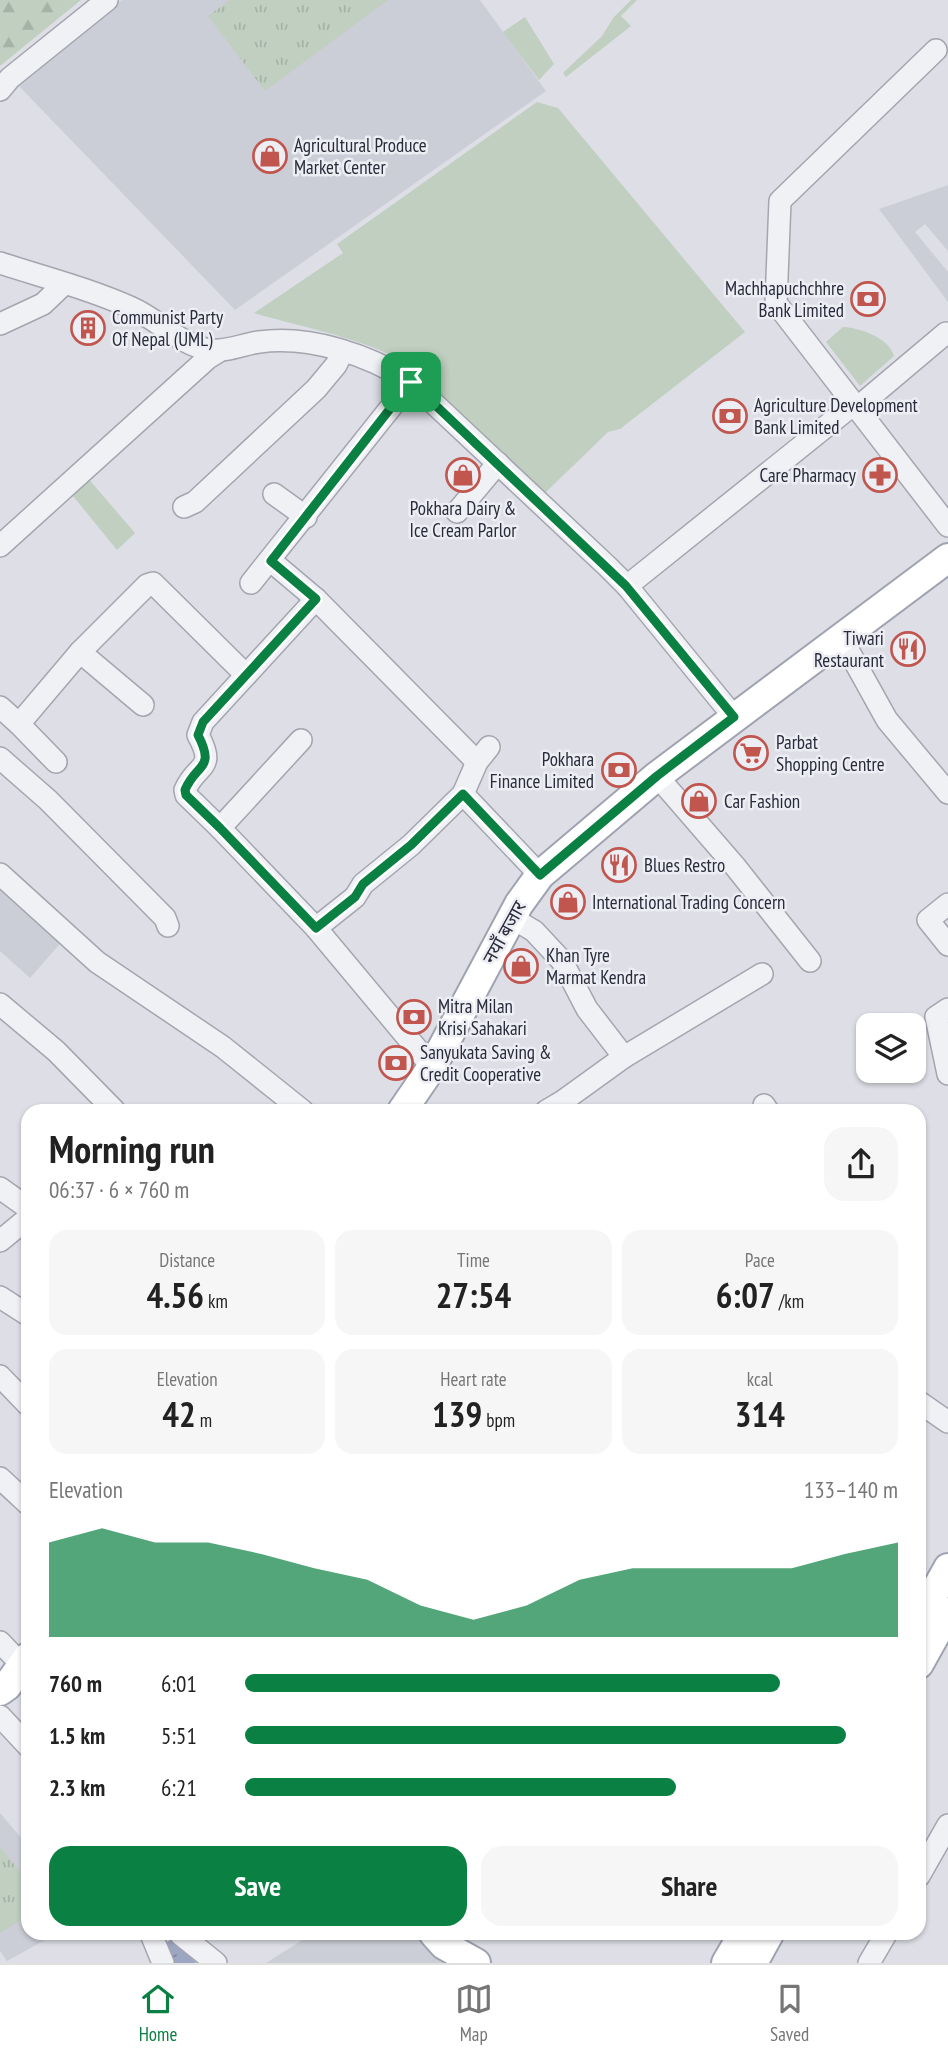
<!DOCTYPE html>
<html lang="en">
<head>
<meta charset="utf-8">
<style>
  :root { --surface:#fff; --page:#f6f6f6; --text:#222; --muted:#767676; --line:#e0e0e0; --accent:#0b8043 }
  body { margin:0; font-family:"PT Sans Narrow","Noto Sans Devanagari",sans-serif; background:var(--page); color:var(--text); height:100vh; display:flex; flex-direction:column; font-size:26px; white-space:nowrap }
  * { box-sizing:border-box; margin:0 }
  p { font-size:23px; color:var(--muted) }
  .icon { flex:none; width:38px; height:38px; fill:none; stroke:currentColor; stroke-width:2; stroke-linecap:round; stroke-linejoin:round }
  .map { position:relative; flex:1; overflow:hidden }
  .sheet { position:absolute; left:21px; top:1104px; width:905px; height:836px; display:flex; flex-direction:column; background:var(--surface); border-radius:21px; box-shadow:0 2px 5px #0004 }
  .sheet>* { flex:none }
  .controls { position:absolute; left:856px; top:1013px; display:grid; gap:14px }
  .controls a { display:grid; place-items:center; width:70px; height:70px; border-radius:14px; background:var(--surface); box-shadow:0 2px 5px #0004; font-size:35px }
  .pin { position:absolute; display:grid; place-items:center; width:60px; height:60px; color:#fff; margin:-30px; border-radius:14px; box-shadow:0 4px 10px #0006 }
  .round { display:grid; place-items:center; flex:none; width:74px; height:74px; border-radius:21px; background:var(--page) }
  .head { display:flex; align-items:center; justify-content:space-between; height:119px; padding:0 28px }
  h1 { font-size:38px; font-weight:800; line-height:52px }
  .metrics { display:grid; grid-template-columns:repeat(3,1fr); gap:10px; height:119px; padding:7px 28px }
  .metrics div { display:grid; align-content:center; border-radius:18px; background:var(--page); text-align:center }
  .metrics b { font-size:35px; font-weight:800 }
  .metrics small { font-size:19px; font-weight:400 }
  .metrics p { font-size:19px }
  .chart { height:196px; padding:14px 28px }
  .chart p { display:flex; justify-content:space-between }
  .chart svg { width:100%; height:126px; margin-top:7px; fill:var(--accent); opacity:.7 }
  .cta { display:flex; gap:14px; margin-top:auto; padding:14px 28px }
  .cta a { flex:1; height:80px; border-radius:21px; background:var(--accent); color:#fff; font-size:28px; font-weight:800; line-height:80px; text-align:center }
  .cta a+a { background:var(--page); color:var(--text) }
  ul { padding:0 28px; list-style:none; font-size:23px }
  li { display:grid; grid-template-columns:112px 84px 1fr; align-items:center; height:52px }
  li i { height:18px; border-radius:9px; background:var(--accent) }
  .menu { display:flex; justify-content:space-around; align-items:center; height:98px; border-top:2px solid var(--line); background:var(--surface); font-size:19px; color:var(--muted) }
  .menu a { display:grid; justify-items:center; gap:4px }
  .menu .active { color:var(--accent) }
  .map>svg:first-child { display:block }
</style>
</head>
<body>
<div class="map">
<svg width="948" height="1963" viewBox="0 0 948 1963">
  <defs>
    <pattern id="forest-firs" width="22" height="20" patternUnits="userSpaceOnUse" patternTransform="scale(1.75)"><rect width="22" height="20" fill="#c0cfc0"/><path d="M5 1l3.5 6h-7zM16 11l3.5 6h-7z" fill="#a5b2a6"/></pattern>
    <pattern id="park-tufts" width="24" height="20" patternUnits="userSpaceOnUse" patternTransform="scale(1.75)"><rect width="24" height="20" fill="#c0cfc0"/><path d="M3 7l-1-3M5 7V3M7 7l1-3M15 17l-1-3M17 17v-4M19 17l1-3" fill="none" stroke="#a5b2a6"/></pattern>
    <pattern id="water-ripples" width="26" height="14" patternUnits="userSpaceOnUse" patternTransform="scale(1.75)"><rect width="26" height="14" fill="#9ca6c3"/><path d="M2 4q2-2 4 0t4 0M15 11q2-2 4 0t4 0" fill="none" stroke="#7f87a0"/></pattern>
  </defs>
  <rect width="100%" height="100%" fill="#dedfe6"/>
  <g fill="#ccced7">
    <path d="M122,0H480L546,91L235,310L15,82Z"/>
    <path d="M948,185V251L925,224L915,232L948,272V302L879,209Z"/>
    <path d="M0,880L66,937L30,978L0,951Z"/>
    <path d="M0,1813L28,1846V1934H56L7,1961L0,1951Z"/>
    <path d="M312,1934H427L447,1955L442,1963H266Z"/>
  </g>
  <g fill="#c0cfc0">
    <path d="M631,0H637L621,16L631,26L566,77L563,73L602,36L614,17Z"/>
    <path d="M525,17L554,64L539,80L503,32Z"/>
    <path d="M537,102L558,108L745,332L620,429L608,432L545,493L418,372C383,342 300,327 254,313L343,253L337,244Z"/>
    <path d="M843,327C861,328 889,338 894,356L860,386L826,342Z"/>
    <path d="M86,476L135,533L117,550L69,491Z"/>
  </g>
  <path fill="url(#forest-firs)" d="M0,0H81L0,66Z"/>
  <g fill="url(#park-tufts)">
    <path d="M230,0H388L265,91L208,16Z"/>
    <path d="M0,1847L28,1881V1916L0,1933Z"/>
  </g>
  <path fill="url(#water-ripples)" d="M175,1938L196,1963H172L165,1943Z"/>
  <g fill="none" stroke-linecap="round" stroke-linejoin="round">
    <g stroke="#a4a5af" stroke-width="24">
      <g id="minor">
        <path d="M936,50L780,201L776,303L948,526"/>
        <path d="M0,90L10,78L107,0"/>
        <path d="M0,263C43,277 90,289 132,308C159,320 181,346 211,350C226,352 244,344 259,342C310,335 369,355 411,382L607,566L627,586L734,717"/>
        <path d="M0,324L43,304L64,284"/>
        <path d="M857,408L946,333L948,335"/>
        <path d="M274,494L306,517"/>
        <path d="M184,507L195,502L316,389L336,365L343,351"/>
        <path d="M457,512L498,463"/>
        <path d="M0,546L208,358L221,350"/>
        <path d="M271,561L316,599L477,762"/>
        <path d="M251,583L411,382"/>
        <path d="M627,586L854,404"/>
        <path d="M316,599L203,722L198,735C217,770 197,763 185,790L186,795L220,828L316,928L432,1067"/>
        <path d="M842,639L887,720L948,793"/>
        <path d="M143,705L80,652L147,585L153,583L246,675"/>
        <path d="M0,707L19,724L80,652"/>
        <path d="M19,724L56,762"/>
        <path d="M0,758L48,800L165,918L168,926"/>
        <path d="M657,776L734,865L810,961"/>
        <path d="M463,794L540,875"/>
        <path d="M220,828L301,740"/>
        <path d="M0,874L97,962L223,1047L303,1111"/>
        <path d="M948,904L928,920L948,945"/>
        <path d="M512,918L534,931L562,961L587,1009L624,1057"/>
        <path d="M316,928L355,897L363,884L411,845L463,794L477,762L489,747"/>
        <path d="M0,1004L56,1051L114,1110"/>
        <path d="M948,1009L936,1017L948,1074"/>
        <path d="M764,1105L768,1111"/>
        <path d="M546,1111L563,1101L624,1057L762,974"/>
        <path d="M0,1188L28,1208"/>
        <path d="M0,1241L28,1218"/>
        <path d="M0,1297L28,1315"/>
        <path d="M0,1376L28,1405"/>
        <path d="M919,1402L948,1422"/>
        <path d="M0,1478L28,1504"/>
        <path d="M0,1642L21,1664"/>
        <path d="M0,1716L28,1746"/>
        <path d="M919,1876L948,1825"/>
        <path d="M151,1934L163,1963"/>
        <path d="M180,1934L216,1963"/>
        <path d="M869,1963L886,1934"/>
      </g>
    </g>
    <g stroke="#9fa2b0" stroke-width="32">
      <g id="major">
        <path d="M402,1111L432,1067L519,904L540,875L657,776L948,558"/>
        <path d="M919,1620L948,1568"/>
        <path d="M919,1664L948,1612"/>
        <path d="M0,1691L7,1686L28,1657"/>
        <path d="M434,1934L444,1945L476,1963"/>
        <path d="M726,1963L743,1934"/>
        <path d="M753,1963L769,1934"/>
      </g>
    </g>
    <use href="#minor" stroke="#f0f1f5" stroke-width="21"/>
    <use href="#major" stroke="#fff" stroke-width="28"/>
  </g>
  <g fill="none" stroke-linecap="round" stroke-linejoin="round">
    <g stroke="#fff" stroke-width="14">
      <path id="route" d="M411,382L626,586L734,717L657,776L540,875L463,794L411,845L363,884L355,897L316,928L220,828L186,795L185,790C196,763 216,770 198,735L203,722L316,599L271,561Z"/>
    </g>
    <use href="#route" stroke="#0b8043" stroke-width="9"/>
  </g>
  <defs>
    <g id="shop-ring" transform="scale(1.75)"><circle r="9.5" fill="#edeef4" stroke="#c0564e" stroke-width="1.5"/><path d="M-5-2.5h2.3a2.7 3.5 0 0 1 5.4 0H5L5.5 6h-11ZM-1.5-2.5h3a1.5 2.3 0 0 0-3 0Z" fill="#c0564e"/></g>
    <g id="bank-ring" transform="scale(1.75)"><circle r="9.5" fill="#edeef4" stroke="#c0564e" stroke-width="1.5"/><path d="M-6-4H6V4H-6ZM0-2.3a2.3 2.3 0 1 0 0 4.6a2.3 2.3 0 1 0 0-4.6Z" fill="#c0564e"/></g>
    <g id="building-ring" transform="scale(1.75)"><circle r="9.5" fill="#edeef4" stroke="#c0564e" stroke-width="1.5"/><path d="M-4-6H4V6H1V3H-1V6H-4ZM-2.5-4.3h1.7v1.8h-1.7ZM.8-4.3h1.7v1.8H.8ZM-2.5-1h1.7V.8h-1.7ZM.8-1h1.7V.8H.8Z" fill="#c0564e"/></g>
    <g id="pharmacy-ring" transform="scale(1.75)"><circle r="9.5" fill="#edeef4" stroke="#c0564e" stroke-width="1.5"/><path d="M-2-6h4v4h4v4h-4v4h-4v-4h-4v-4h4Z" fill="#c0564e"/></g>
    <g id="restaurant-ring" transform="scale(1.75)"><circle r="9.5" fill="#edeef4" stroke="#c0564e" stroke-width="1.5"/><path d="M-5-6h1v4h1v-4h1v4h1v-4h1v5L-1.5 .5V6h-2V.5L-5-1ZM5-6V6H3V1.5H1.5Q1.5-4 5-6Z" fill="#c0564e"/></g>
    <g id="supermarket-ring" transform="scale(1.75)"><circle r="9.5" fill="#edeef4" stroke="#c0564e" stroke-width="1.5"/><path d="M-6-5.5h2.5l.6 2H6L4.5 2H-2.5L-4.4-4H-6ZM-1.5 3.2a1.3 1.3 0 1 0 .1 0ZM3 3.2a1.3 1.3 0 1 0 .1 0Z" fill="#c0564e"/></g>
  </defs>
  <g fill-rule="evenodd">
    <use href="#shop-ring" x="270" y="156"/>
    <use href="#bank-ring" x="868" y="299"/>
    <use href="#building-ring" x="88" y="328"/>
    <use href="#bank-ring" x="730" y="416"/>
    <use href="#shop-ring" x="463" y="475"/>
    <use href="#pharmacy-ring" x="880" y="475"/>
    <use href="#restaurant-ring" x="908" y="649"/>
    <use href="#supermarket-ring" x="751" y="753"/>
    <use href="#bank-ring" x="619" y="770"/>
    <use href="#shop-ring" x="699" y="801"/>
    <use href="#restaurant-ring" x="619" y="865"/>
    <use href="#shop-ring" x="568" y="902"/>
    <use href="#shop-ring" x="521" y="966"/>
    <use href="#bank-ring" x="414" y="1017"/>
    <use href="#bank-ring" x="396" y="1063"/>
  </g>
  <g text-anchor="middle" stroke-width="5" stroke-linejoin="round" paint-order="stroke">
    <g font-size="19" fill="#292b3b" stroke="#edeef4" text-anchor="start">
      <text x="294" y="152">Agricultural Produce<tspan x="294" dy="22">Market Center</tspan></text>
      <text x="844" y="295" text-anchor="end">Machhapuchchhre<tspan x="844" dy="22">Bank Limited</tspan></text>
      <text x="112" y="324">Communist Party<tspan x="112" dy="22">Of Nepal (UML)</tspan></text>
      <text x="754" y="412">Agriculture Development<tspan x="754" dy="22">Bank Limited</tspan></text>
      <text x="856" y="482" text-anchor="end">Care Pharmacy</text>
      <text x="463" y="515" text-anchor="middle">Pokhara Dairy &amp;<tspan x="463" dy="22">Ice Cream Parlor</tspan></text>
      <text x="884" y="645" text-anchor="end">Tiwari<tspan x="884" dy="22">Restaurant</tspan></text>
      <text x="776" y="749">Parbat<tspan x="776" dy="22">Shopping Centre</tspan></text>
      <text x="594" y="766" text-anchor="end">Pokhara<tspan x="594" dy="22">Finance Limited</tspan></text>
      <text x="724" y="808">Car Fashion</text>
      <text x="644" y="872">Blues Restro</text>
      <text x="592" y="909">International Trading Concern</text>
      <text x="546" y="962">Khan Tyre<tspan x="546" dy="22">Marmat Kendra</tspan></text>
      <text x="438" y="1013">Mitra Milan<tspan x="438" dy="22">Krisi Sahakari</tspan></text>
      <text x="420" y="1059">Sanyukata Saving &amp;<tspan x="420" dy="22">Credit Cooperative</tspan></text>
    </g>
    <g font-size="19" fill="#292b3b" stroke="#edeef4">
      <text transform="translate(504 932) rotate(-61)" y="7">नयाँ बजार</text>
    </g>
  </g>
</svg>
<div class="controls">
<a><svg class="icon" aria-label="layers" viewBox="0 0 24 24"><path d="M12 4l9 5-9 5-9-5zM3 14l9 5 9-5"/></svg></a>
</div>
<div class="pin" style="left:411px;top:382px;background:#1e9e55"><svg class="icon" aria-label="arrive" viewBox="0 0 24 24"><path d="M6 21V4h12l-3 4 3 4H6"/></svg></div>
<section class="sheet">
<div class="head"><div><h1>Morning run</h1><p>06:37 · 6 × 760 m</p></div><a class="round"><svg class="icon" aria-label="share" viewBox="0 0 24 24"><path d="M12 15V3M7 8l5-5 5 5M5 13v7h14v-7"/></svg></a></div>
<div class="metrics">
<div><p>Distance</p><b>4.56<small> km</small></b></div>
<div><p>Time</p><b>27:54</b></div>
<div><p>Pace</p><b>6:07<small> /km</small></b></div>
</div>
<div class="metrics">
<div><p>Elevation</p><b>42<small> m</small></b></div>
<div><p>Heart rate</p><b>139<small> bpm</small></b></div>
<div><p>kcal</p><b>314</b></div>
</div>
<div class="chart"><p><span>Elevation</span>133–140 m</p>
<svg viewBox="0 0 160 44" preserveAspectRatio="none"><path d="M0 44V11L10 6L20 11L30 11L40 15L50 20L60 24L70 33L80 38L90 33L100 24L110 20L120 20L130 20L140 20L150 15L160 11V44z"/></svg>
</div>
<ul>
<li><b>760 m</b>6:01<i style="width:82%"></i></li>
<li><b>1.5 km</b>5:51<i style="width:92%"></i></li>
<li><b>2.3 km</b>6:21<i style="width:66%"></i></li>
</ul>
<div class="cta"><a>Save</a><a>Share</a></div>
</section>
</div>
<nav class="menu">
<a class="active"><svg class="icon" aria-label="home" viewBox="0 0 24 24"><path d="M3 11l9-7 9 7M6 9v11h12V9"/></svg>Home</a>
<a><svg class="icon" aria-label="map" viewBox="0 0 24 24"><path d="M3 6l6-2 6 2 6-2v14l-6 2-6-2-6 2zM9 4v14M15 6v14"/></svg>Map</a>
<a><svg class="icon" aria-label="saved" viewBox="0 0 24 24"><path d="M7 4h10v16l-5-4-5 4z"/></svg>Saved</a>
</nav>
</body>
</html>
